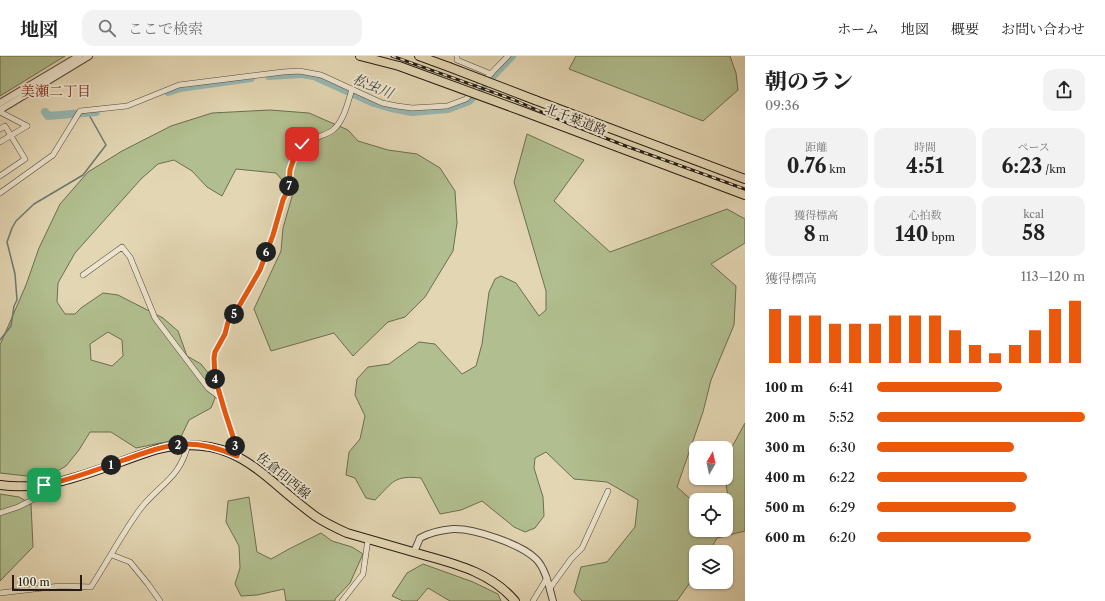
<!DOCTYPE html>
<html lang="ja">
<head>
<meta charset="utf-8">
<style>
  :root { --surface:#fff; --page:#f2f2f2; --text:#222; --muted:#767676; --line:#e0e0e0; --accent:#ea580c }
  body { margin:0; font-family:"Libre Caslon Text","Noto Serif JP",serif; background:var(--page); color:var(--text); height:100vh; display:flex; flex-direction:column; font-size:15px; white-space:nowrap }
  * { box-sizing:border-box; margin:0 }
  p { font-size:13px; color:var(--muted) }
  .icon { flex:none; width:22px; height:22px; fill:none; stroke:currentColor; stroke-width:2; stroke-linecap:round; stroke-linejoin:round }
  .map { position:relative; flex:1; overflow:hidden }
  .drawer { display:flex; flex-direction:column; background:var(--surface); width:360px }
  .drawer>* { flex:none }
  .needle { width:26px; rotate:9deg }
  .tools { position:absolute; left:689px; top:385px; display:grid; gap:8px }
  .tools a { display:grid; place-items:center; width:44px; height:44px; border-radius:8px; background:var(--surface); box-shadow:0 1px 3px #0004; font-size:20px }
  .scale { position:absolute; left:12px; bottom:10px; width:70px; box-sizing:border-box; padding-left:4px; border:2px solid #251d13; border-top:0; font-size:11px; line-height:14px; white-space:nowrap; color:#251d13; -webkit-text-stroke:3px #ede4ce; paint-order:stroke }
  .pin { position:absolute; display:grid; place-items:center; width:34px; height:34px; color:#fff; margin:-17px; border-radius:8px; box-shadow:0 2px 6px #0006 }
  .km { position:absolute; width:20px; height:20px; margin:-10px; border-radius:50%; background:#222; color:#fff; font-size:11px; line-height:20px; text-align:center }
  .round { display:grid; place-items:center; flex:none; width:42px; height:42px; border-radius:12px; background:var(--page) }
  .head { display:flex; align-items:center; justify-content:space-between; height:68px; padding:0 20px }
  h1 { font-size:22px; font-weight:800; line-height:30px }
  .metrics { display:grid; grid-template-columns:repeat(3,1fr); gap:6px; height:68px; padding:4px 20px }
  .metrics div { display:grid; align-content:center; border-radius:10px; background:var(--page); text-align:center }
  .metrics b { font-size:20px; font-weight:800 }
  .metrics small { font-size:11px; font-weight:400 }
  .metrics p { font-size:11px }
  .chart { height:112px; padding:8px 20px }
  .chart p { display:flex; justify-content:space-between }
  .chart svg { width:100%; height:72px; margin-top:4px; stroke:var(--accent); stroke-width:6 }
  ul { padding:0 20px; list-style:none; font-size:13px }
  li { display:grid; grid-template-columns:64px 48px 1fr; align-items:center; height:30px }
  li i { height:10px; border-radius:5px; background:var(--accent) }
  header { display:flex; align-items:center; gap:24px; box-sizing:border-box; height:56px; padding:0 20px; background:var(--surface); border-bottom:1px solid var(--line) }
  header strong { font-size:19px }
  nav { display:flex; gap:22px; margin-inline-start:auto; font-size:14px }
  .search { width:280px; height:36px; background:var(--page); display:flex; align-items:center; gap:10px; box-sizing:border-box; padding:0 14px; border-radius:12px; color:var(--muted); font-size:15px }
  main { display:flex; flex:1; min-height:0 }
  .map>svg:first-child { display:block }
</style>
</head>
<body>
<header>
<strong>地図</strong>
<div class="search"><svg class="icon" aria-label="search" viewBox="0 0 24 24"><circle cx="10" cy="10" r="6"/><path d="M15 15l6 6"/></svg>ここで検索</div>
<nav><a>ホーム</a><a>地図</a><a>概要</a><a>お問い合わせ</a></nav>
</header>
<main>
<div class="map">
<svg width="745" height="545" viewBox="0 0 745 545">
  <rect width="100%" height="100%" fill="#e3d6b3"/>
  <filter id="stains"><feTurbulence type="fractalNoise" baseFrequency=".005" numOctaves="4"/><feColorMatrix values="0 0 0 0 .2 0 0 0 0 .09 0 0 0 0 .02 0 0 0 .5 -.17"/></filter>
  <radialGradient id="worn" r=".72"><stop offset=".6" stop-color="#630" stop-opacity="0"/><stop offset="1" stop-color="#630" stop-opacity=".3"/></radialGradient>
  <g fill="#b1be8f" stroke="#6b6e51" fill-rule="evenodd">
    <path d="M0,0H65L0,40Z"/>
    <path d="M576,0H730L736,17L738,34L703,65L569,13Z"/>
    <path d="M270,54L309,57L348,74L358,85L388,94L417,98L440,112L455,135L457,167L453,195L425,241L405,261L388,266L353,300L334,277L271,295L254,253L281,195L283,172L293,137L276,117L236,113L222,140L207,131L192,115L174,104L158,108L141,123L75,197L58,227L57,246L65,258H75L81,252L103,237L118,239L163,262L178,275L187,300L201,308L209,318L215,342L211,352L189,364L180,383L136,392L111,376H90L79,394L66,410L45,422L0,417V289L26,229L39,192L60,148L88,116L122,95L171,70L212,57ZM108,276L122,284L123,300L112,310L91,304L90,288Z"/>
    <path d="M527,78L584,104L554,145L610,196L727,153L745,163V187L711,208L736,230L734,269L711,324L703,356L677,431L696,448V474H726V454L729,447L725,422L726,402L745,367V475L717,482L709,496H696V518L677,545H582L574,536L581,511L607,506L635,471L638,444L607,426L574,423L546,396L535,402L534,412L543,441L544,460L535,472L525,476L514,471L482,445L461,454L440,458L421,422C394,419 393,426 375,444L366,442L355,422L346,419L349,396L360,383L365,360L355,339L357,323L368,311L389,308L419,286L435,288L462,318L476,310L482,288L489,236L495,223L501,220L516,227L539,260L546,254V235L514,126Z"/>
    <path d="M0,438L19,441L31,448L33,491L0,525Z"/>
    <path d="M249,441L257,496L271,503L289,493L321,477L332,485L352,491L363,498L350,527L335,543V545H286L284,533L257,539L241,540L235,528L240,512L239,490L226,466L228,445Z"/>
    <path d="M423,508L473,526L498,538L501,545H450L428,532L417,545H403L392,540L407,517Z"/>
  </g>
  <g fill="none" stroke-linecap="round" stroke-linejoin="round">
    <path stroke="#697a73" stroke-width="1.5" d="M0,284L11,270L14,250L17,244L15,218L7,186L12,172L16,165L34,148L83,119L106,89L88,57"/>
    <g stroke="#96b8b3" stroke-width="8">
      <path d="M269,20L301,18L314,20L374,47L391,52L412,56L448,53L469,45L512,0"/>
      <path d="M168,36L180,32L251,22"/>
      <path d="M45,56L48,60L96,56"/>
    </g>
    <g stroke="#544b3b" stroke-width="6">
      <g id="minor">
        <path d="M457,0V4L491,18"/>
        <path d="M0,56L27,70"/>
        <path d="M0,73L5,70L25,103L0,120"/>
        <path d="M0,86L27,70"/>
        <path d="M0,137L53,99L80,55L127,50L179,29L283,16L299,15L321,19L382,47L397,50L412,52L447,50L466,43L508,0"/>
        <path d="M83,219L122,191L130,201L155,262L208,332L221,342"/>
        <path d="M237,399L238,396L225,356L215,322L214,302L215,296L225,279L228,266L239,252L255,224L260,214L273,179L283,144L289,131L290,114L293,105L302,89C312,87 309,85 316,82C322,79 328,78 333,74C344,65 348,46 352,33"/>
        <path d="M0,457L18,451L44,438V429"/>
        <path d="M112,499L130,506L148,528L160,545"/>
        <path d="M550,532L571,503L582,492L608,435"/>
        <path d="M0,537L60,530L91,531C107,506 121,480 138,456C157,429 180,424 188,388"/>
        <path d="M342,545L363,518L368,483"/>
        <path d="M533,545L547,522"/>
      </g>
    </g>
    <g stroke="#544b3b" stroke-width="8">
      <g id="tertiary">
        <path d="M0,47L79,0"/>
        <path d="M0,54L89,0"/>
        <path d="M414,496L420,482C429,477 442,474 453,473C473,472 521,488 536,503C546,513 549,531 553,545"/>
      </g>
    </g>
    <g stroke="#251d13" stroke-width="10">
      <path id="primary" d="M0,429C55,437 106,409 158,393C236,376 259,419 315,460C325,467 336,472 347,477C374,485 400,492 427,500C460,509 492,518 515,545"/>
    </g>
    <g stroke="#251d13" stroke-width="10">
      <g id="trunk">
        <path d="M360,0L399,10"/>
        <path d="M419,0L449,11"/>
        <path d="M535,44L745,123"/>
        <path d="M522,55L745,139"/>
      </g>
    </g>
    <use href="#minor" stroke="#ede4ce" stroke-width="5"/>
    <use href="#tertiary" stroke="#ede4ce" stroke-width="6"/>
    <use href="#primary" stroke="#e3d6b3" stroke-width="8"/>
    <use href="#trunk" stroke="#e3d6b3" stroke-width="8"/>
    <g stroke="#251d13" stroke-width="3">
      <path id="rail" d="M392,0L512,43L567,67L623,89L745,133"/>
    </g>
    <use href="#rail" stroke="#ede4ce" stroke-width="1.5" stroke-dasharray="4.5" stroke-linecap="butt"/>
    <g stroke="#251d13" stroke-width="10" stroke-linecap="butt">
      <g id="trunk-bridge">
        <path d="M399,10L522,55"/>
        <path d="M449,11L535,44"/>
      </g>
    </g>
    <use href="#trunk-bridge" stroke="#e3d6b3" stroke-width="8"/>
  </g>
  <g fill="none" stroke-linecap="round" stroke-linejoin="round">
    <g stroke="#fff" stroke-width="8">
      <path id="route" d="M44,429C71,424 98,413 124,404C144,397 164,389 186,388C204,388 221,393 237,400L238,396L225,356L215,322L214,302L215,296L225,278L228,266L238,252L260,214L273,179L283,144L289,131L290,114L293,105L302,88"/>
    </g>
    <use href="#route" stroke="#ea580c" stroke-width="5"/>
  </g>
  <g text-anchor="middle" stroke-width="4" stroke-linejoin="round" paint-order="stroke">
    <g font-size="13" fill="#251d13" stroke="#ede4ce">
      <text transform="translate(576 63) rotate(21)" y="5">北千葉道路</text>
      <text transform="translate(284 419) rotate(39)" y="5">佐倉印西線</text>
    </g>
    <g font-size="14" font-style="italic" fill="#474c43" stroke="#ede4ce">
      <text transform="translate(373 30) rotate(22)" y="5">松虫川</text>
    </g>
    <g font-size="14" fill="#7a1f14" stroke="#ede4ce">
      <text x="56" y="40">美瀬二丁目</text>
    </g>
  </g>
  <rect width="100%" height="100%" filter="url(#stains)"/>
  <rect width="100%" height="100%" fill="url(#worn)"/>
</svg>
<div class="tools">
<a><svg class="needle" viewBox="-14 -14 28 28"><path d="M0-13l5 13h-10z" fill="#e53935"/><path d="M0 13l5-13h-10z" fill="#767676"/></svg></a>
<a><svg class="icon" aria-label="locate" viewBox="0 0 24 24"><circle cx="12" cy="12" r="6"/><path d="M12 2v4M12 18v4M2 12h4M18 12h4"/></svg></a>
<a><svg class="icon" aria-label="layers" viewBox="0 0 24 24"><path d="M12 4l9 5-9 5-9-5zM3 14l9 5 9-5"/></svg></a>
</div>
<div class="scale">100 m</div>
<div class="pin" style="left:44px;top:429px;background:#1e9e55"><svg class="icon" aria-label="arrive" viewBox="0 0 24 24"><path d="M6 21V4h12l-3 4 3 4H6"/></svg></div>
<div class="pin" style="left:302px;top:88px;background:#d93025"><svg class="icon" aria-label="check" viewBox="0 0 24 24"><path d="M5 12l5 5 9-10"/></svg></div>
<b class="km" style="left:111px;top:409px">1</b>
<b class="km" style="left:178px;top:389px">2</b>
<b class="km" style="left:235px;top:390px">3</b>
<b class="km" style="left:215px;top:323px">4</b>
<b class="km" style="left:234px;top:258px">5</b>
<b class="km" style="left:266px;top:196px">6</b>
<b class="km" style="left:289px;top:130px">7</b>
</div>
<section class="drawer">
<div class="head"><div><h1>朝のラン</h1><p>09:36</p></div><a class="round"><svg class="icon" aria-label="share" viewBox="0 0 24 24"><path d="M12 15V3M7 8l5-5 5 5M5 13v7h14v-7"/></svg></a></div>
<div class="metrics">
<div><p>距離</p><b>0.76<small> km</small></b></div>
<div><p>時間</p><b>4:51</b></div>
<div><p>ペース</p><b>6:23<small> /km</small></b></div>
</div>
<div class="metrics">
<div><p>獲得標高</p><b>8<small> m</small></b></div>
<div><p>心拍数</p><b>140<small> bpm</small></b></div>
<div><p>kcal</p><b>58</b></div>
</div>
<div class="chart"><p><span>獲得標高</span>113–120 m</p>
<svg viewBox="0 0 160 44" preserveAspectRatio="none"><path d="M5 44V11M15 44V15M25 44V15M35 44V20M45 44V20M55 44V20M65 44V15M75 44V15M85 44V15M95 44V24M105 44V33M115 44V38M125 44V33M135 44V24M145 44V11M155 44V6"/></svg>
</div>
<ul>
<li><b>100 m</b>6:41<i style="width:60%"></i></li>
<li><b>200 m</b>5:52<i style="width:100%"></i></li>
<li><b>300 m</b>6:30<i style="width:66%"></i></li>
<li><b>400 m</b>6:22<i style="width:72%"></i></li>
<li><b>500 m</b>6:29<i style="width:67%"></i></li>
<li><b>600 m</b>6:20<i style="width:74%"></i></li>
</ul>
</section>
</main>
</body>
</html>
